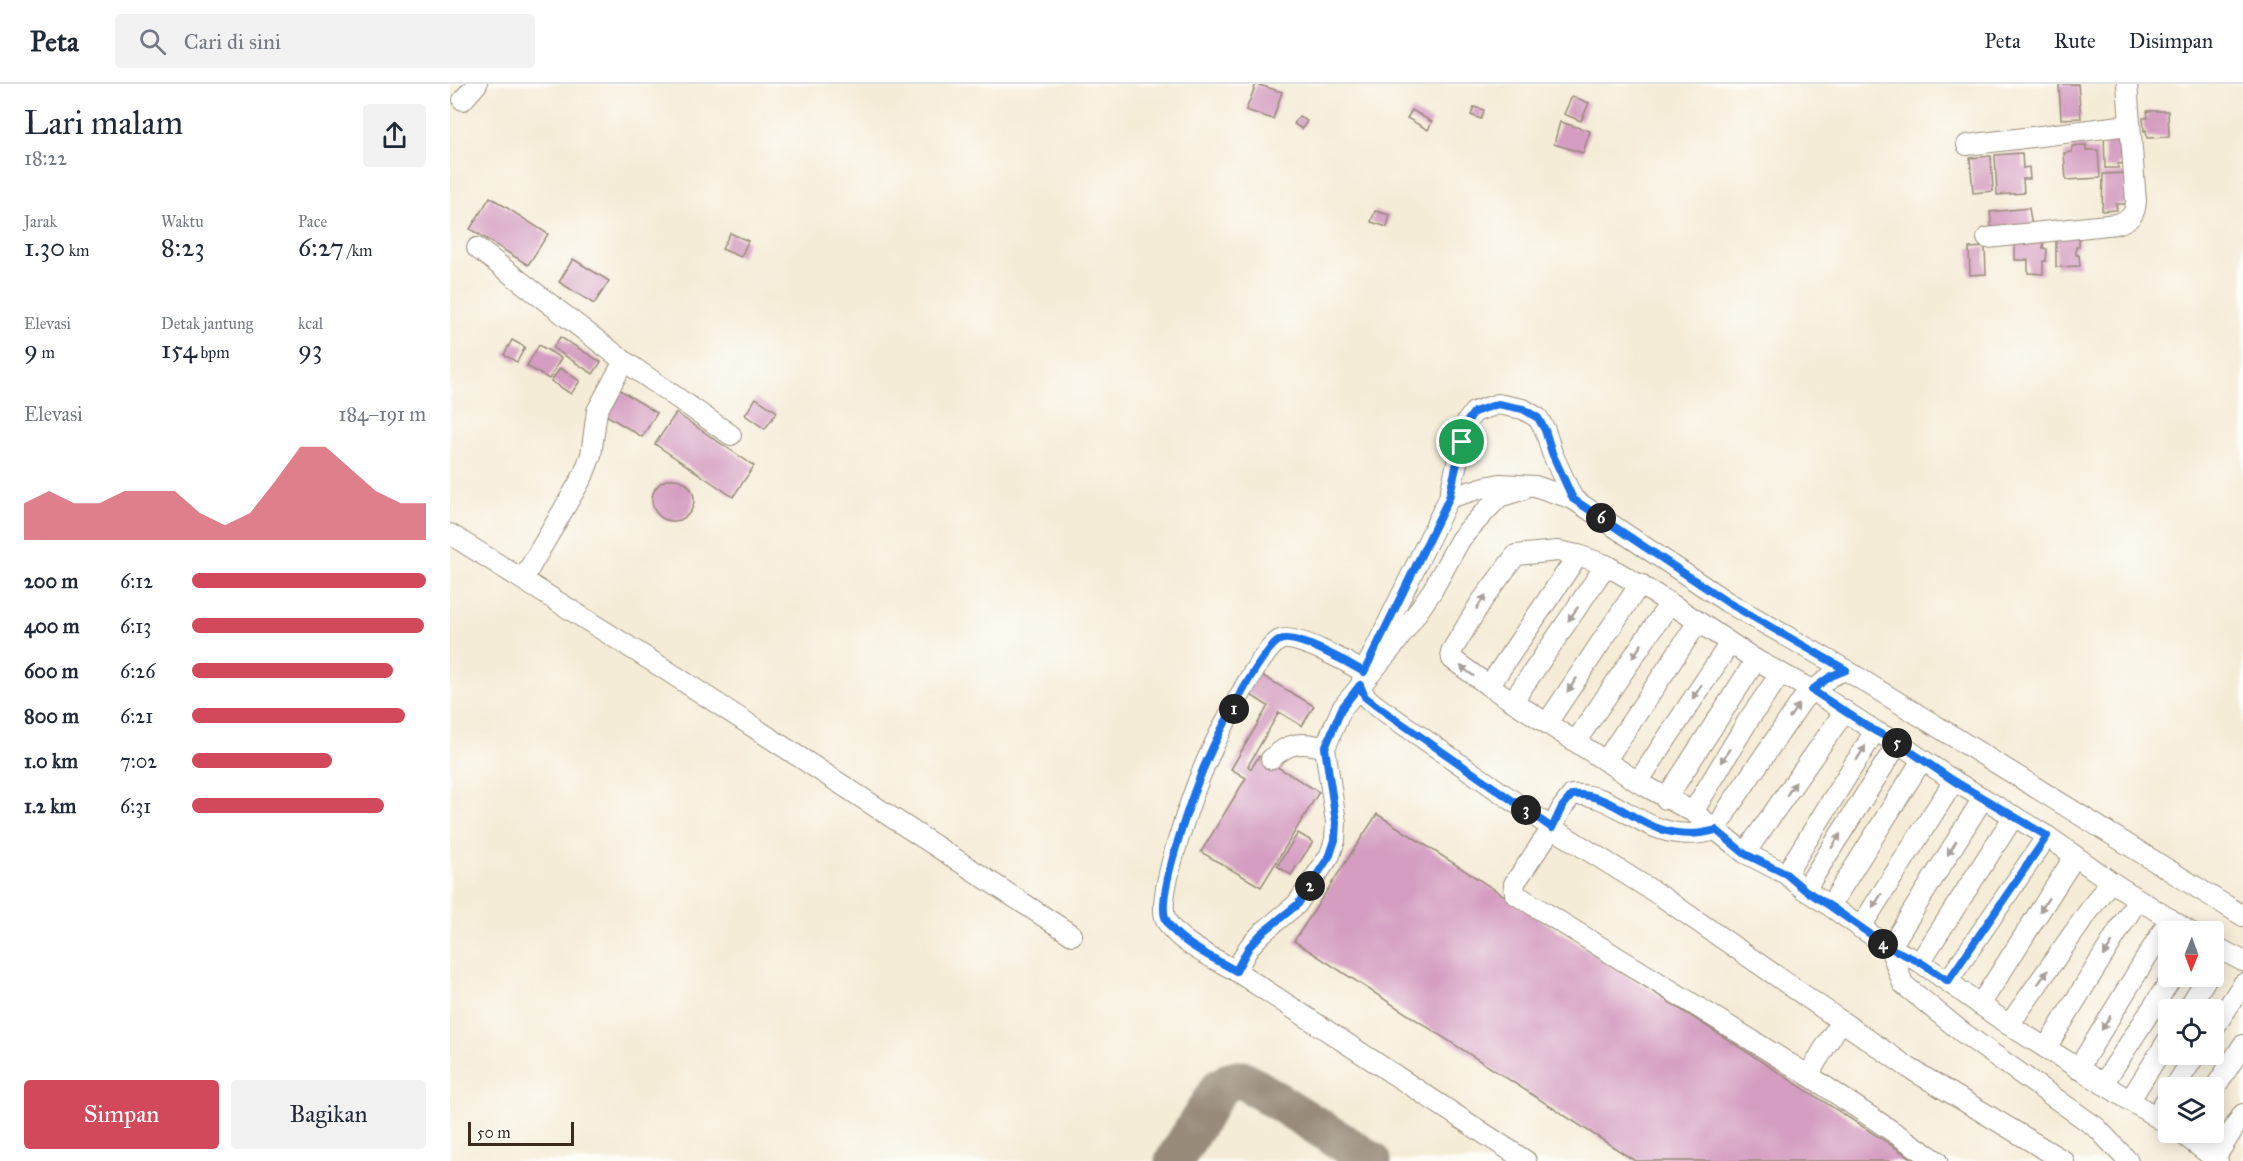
<!DOCTYPE html>
<html lang="id">
<head>
<meta charset="utf-8">
<style>
  :root { --surface:#fff; --page:#f2f2f3; --text:#1f2937; --muted:#747a83; --line:#e0e1e3; --accent:#d1495b }
  body { margin:0; font-family:"IM FELL Great Primer",serif; background:var(--page); color:var(--text); height:100vh; display:flex; flex-direction:column; font-size:22px; white-space:nowrap }
  * { box-sizing:border-box; margin:0 }
  p { font-size:20px; color:var(--muted) }
  .icon { flex:none; width:33px; height:33px; fill:none; stroke:currentColor; stroke-width:2; stroke-linecap:round; stroke-linejoin:round }
  .map { position:relative; flex:1; overflow:hidden }
  .details { display:flex; flex-direction:column; background:var(--surface); width:450px }
  .details>* { flex:none }
  .needle { width:39px; rotate:181deg }
  .buttons { position:absolute; left:1708px; top:837px; display:grid; gap:12px }
  .buttons a { display:grid; place-items:center; width:66px; height:66px; border-radius:6px; background:var(--surface); box-shadow:0 3px 15px #0003; font-size:30px }
  .scale { position:absolute; left:18px; bottom:15px; width:106px; box-sizing:border-box; padding-left:6px; border:3px solid #3b2a1e; border-top:0; font-size:16px; line-height:21px; white-space:nowrap; color:#3b2a1e; -webkit-text-stroke:4px #fdfcf7; paint-order:stroke }
  .pin { position:absolute; display:grid; place-items:center; width:51px; height:51px; color:#fff; margin:-26px; border:3px solid #fff; border-radius:50%; box-shadow:0 2px 6px #0007 }
  .km { position:absolute; width:30px; height:30px; margin:-15px; border-radius:50%; background:#222; color:#fff; font-size:16px; line-height:30px; text-align:center }
  .round { display:grid; place-items:center; flex:none; width:63px; height:63px; border-radius:6px; background:var(--page) }
  .summary { display:flex; align-items:center; justify-content:space-between; height:102px; padding:0 24px }
  h1 { font-size:33px; font-weight:600; line-height:45px }
  .metrics { display:grid; grid-template-columns:repeat(3,1fr); gap:9px; height:102px; padding:6px 24px }
  .metrics div { display:grid; align-content:center }
  .metrics b { font-size:26px; font-weight:600 }
  .metrics small { font-size:16px; font-weight:400 }
  .metrics p { font-size:16px }
  .chart { height:168px; padding:12px 24px }
  .chart p { display:flex; justify-content:space-between }
  .chart svg { width:100%; height:108px; margin-top:6px; fill:var(--accent); opacity:.7 }
  .action { display:flex; gap:12px; margin-top:auto; padding:12px 24px }
  .action a { flex:1; height:69px; border-radius:6px; background:var(--accent); color:#fff; font-size:24px; font-weight:600; line-height:69px; text-align:center }
  .action a+a { background:var(--page); color:var(--text) }
  ul { padding:0 24px; list-style:none; font-size:20px }
  li { display:grid; grid-template-columns:96px 72px 1fr; align-items:center; height:45px }
  li i { height:15px; border-radius:8px; background:var(--accent) }
  header { display:flex; align-items:center; gap:36px; box-sizing:border-box; height:84px; padding:0 30px; background:var(--surface); border-bottom:2px solid var(--line) }
  header strong { font-size:28px }
  nav { display:flex; gap:33px; margin-inline-start:auto; font-size:21px }
  .search { width:420px; height:54px; background:var(--page); display:flex; align-items:center; gap:15px; box-sizing:border-box; padding:0 21px; border-radius:6px; color:var(--muted); font-size:22px }
  main { display:flex; flex:1; min-height:0 }
  .map>svg:first-child { display:block }
</style>
</head>
<body>
<header>
<strong>Peta</strong>
<div class="search"><svg class="icon" aria-label="search" viewBox="0 0 24 24"><circle cx="10" cy="10" r="6"/><path d="M15 15l6 6"/></svg>Cari di sini</div>
<nav><a>Peta</a><a>Rute</a><a>Disimpan</a></nav>
</header>
<main>
<section class="details">
<div class="summary"><div><h1>Lari malam</h1><p>18:22</p></div><a class="round"><svg class="icon" aria-label="share" viewBox="0 0 24 24"><path d="M12 15V3M7 8l5-5 5 5M5 13v7h14v-7"/></svg></a></div>
<div class="metrics">
<div><p>Jarak</p><b>1.30<small> km</small></b></div>
<div><p>Waktu</p><b>8:23</b></div>
<div><p>Pace</p><b>6:27<small> /km</small></b></div>
</div>
<div class="metrics">
<div><p>Elevasi</p><b>9<small> m</small></b></div>
<div><p>Detak jantung</p><b>154<small> bpm</small></b></div>
<div><p>kcal</p><b>93</b></div>
</div>
<div class="chart"><p><span>Elevasi</span>184–191 m</p>
<svg viewBox="0 0 160 44" preserveAspectRatio="none"><path d="M0 44V29L10 24L20 29L30 29L40 24L50 24L60 24L70 33L80 38L90 33L100 20L110 6L120 6L130 15L140 24L150 29L160 29V44z"/></svg>
</div>
<ul>
<li><b>200 m</b>6:12<i style="width:100%"></i></li>
<li><b>400 m</b>6:13<i style="width:99%"></i></li>
<li><b>600 m</b>6:26<i style="width:86%"></i></li>
<li><b>800 m</b>6:21<i style="width:91%"></i></li>
<li><b>1.0 km</b>7:02<i style="width:60%"></i></li>
<li><b>1.2 km</b>6:31<i style="width:82%"></i></li>
</ul>
<div class="action"><a>Simpan</a><a>Bagikan</a></div>
</section>
<div class="map">
<svg width="1793" height="1077" viewBox="0 0 1793 1077">
  <rect width="100%" height="100%" fill="#fdfcf7"/>
  <filter id="ink" filterUnits="userSpaceOnUse"><feTurbulence type="fractalNoise" baseFrequency=".0167" numOctaves="2"/><feDisplacementMap in="SourceGraphic" scale="12" xChannelSelector="R" yChannelSelector="G"/><feConvolveMatrix kernelMatrix="1 2 1 2 8 2 1 2 1" color-interpolation-filters="sRGB"/></filter>
  <filter id="wash" filterUnits="userSpaceOnUse"><feTurbulence type="fractalNoise" baseFrequency=".008" numOctaves="4" result="noise"/><feDisplacementMap in="SourceGraphic" scale="24" xChannelSelector="R" yChannelSelector="G"/><feGaussianBlur stdDeviation="1.35" result="paint"/><feColorMatrix in="noise" values="0 0 0 0 0 0 0 0 0 0 0 0 0 0 0 0 0 1.4 0 .05"/><feComposite in="paint" operator="in"/></filter>
  <g filter="url(#wash)">
    <rect width="100%" height="100%" fill="#f5ecd7"/>
    <g fill="none" stroke-linecap="round" stroke-linejoin="round">
      <path stroke="#988b7a" stroke-width="39" d="M724,1077L769,1004L782,996H794L922,1077"/>
    </g>
    <g id="blocks">
      <g fill="#d49dc1">
        <path d="M806,0L832,8L823,35L796,26Z"/>
        <path d="M1609,0H1628L1631,34L1611,35Z"/>
        <path d="M1122,12L1139,19L1131,37L1114,30Z"/>
        <path d="M1024,23L1034,26L1031,35L1021,31Z"/>
        <path d="M962,26L982,38L978,46L957,34Z"/>
        <path d="M1697,27H1718L1719,53L1697,54L1696,46L1694,47L1693,34H1698Z"/>
        <path d="M849,32L857,37L852,45L844,40Z"/>
        <path d="M1110,38L1140,47L1133,69L1104,60Z"/>
        <path d="M1654,48L1672,52V68L1678,67V79L1668,80V84H1655Z"/>
        <path d="M1636,61V66H1648L1650,94L1616,96L1614,69L1622,68V62Z"/>
        <path d="M1572,69L1573,84L1579,83L1580,95H1573L1574,109L1547,111L1545,71Z"/>
        <path d="M1541,72L1543,107L1523,109L1520,74Z"/>
        <path d="M1678,89L1675,99L1676,120H1666L1667,126L1652,127L1653,90Z"/>
        <path d="M40,113L98,150L78,181L20,145Z"/>
        <path d="M1579,124L1582,143L1542,147L1540,128Z"/>
        <path d="M925,127L940,131L937,143L921,138Z"/>
        <path d="M280,149L298,157L291,173L272,165Z"/>
        <path d="M1629,151V163H1626V171H1629L1630,182L1606,183V152Z"/>
        <path d="M1578,156H1594L1593,164L1597,165L1596,177H1593V190L1578,189V176H1565V159L1578,160Z"/>
        <path d="M1535,163L1536,190L1520,191L1519,164Z"/>
        <path d="M123,175L159,197L144,220L109,198Z"/>
        <path d="M110,253L151,278L143,290L103,264Z"/>
        <path d="M62,256L75,263L67,278L54,271Z"/>
        <path d="M89,261L111,274L99,295L77,282Z"/>
        <path d="M110,284L130,297L121,310L101,297Z"/>
        <path d="M167,304L207,329L192,353L151,328Z"/>
        <path d="M306,314L327,328L315,345L295,331Z"/>
        <path d="M226,329L304,382L283,413L205,360Z"/>
        <circle cx="223" cy="416" r="21"/>
        <path d="M808,589L864,622L852,642L829,628L798,682L801,685L809,672L869,708L811,803L751,768L796,694L781,685L818,622L796,608Z"/>
        <path d="M927,730L1466,1077H1185L844,857Z"/>
        <path d="M848,749L863,758L841,791L827,782Z"/>
      </g>
    </g>
  </g>
  <g filter="url(#ink)">
    <use href="#blocks" fill-opacity="0" stroke="#988b7a" stroke-width="1.5"/>
    <g fill="none" stroke-linecap="round" stroke-linejoin="round">
      <g stroke="#988b7a" stroke-width="22">
        <g id="minor">
          <path d="M13,16L27,0"/>
          <path d="M1517,61L1679,41"/>
          <path d="M1537,154L1666,140C1680,136 1685,132 1686,117L1677,0"/>
          <path d="M27,164L174,277L281,351"/>
          <path d="M999,414L1016,339L1024,328L1048,320L1073,325L1088,334L1095,346L1102,369L1123,415"/>
          <path d="M0,450L216,586L622,851"/>
          <path d="M73,495L133,392L141,371L147,327L174,277"/>
          <path d="M1396,586L1381,592L1353,615L1279,723L1266,746C1248,751 1228,751 1210,745C1179,735 1157,708 1122,711L1112,724L1102,744L1064,800L1065,810L1358,991L1487,1077"/>
          <path d="M914,588L999,414L1035,403L1050,400L1085,402L1123,415L1277,518L1396,586L1793,832"/>
          <path d="M1039,602L1128,471"/>
          <path d="M1063,617L1156,481"/>
          <path d="M1097,639L1190,500"/>
          <path d="M1126,657L1220,519"/>
          <path d="M821,675C839,658 852,657 875,664"/>
          <path d="M1156,676L1248,538"/>
          <path d="M1188,698L1280,559"/>
          <path d="M1216,715L1306,576"/>
          <path d="M1243,728L1299,635L1331,589"/>
          <path d="M1295,769L1395,627"/>
          <path d="M1336,790L1425,647"/>
          <path d="M1355,806L1448,659"/>
          <path d="M1380,822L1472,676"/>
          <path d="M1410,844L1504,697"/>
          <path d="M1764,862L1793,877"/>
          <path d="M1440,864L1453,900L1512,948L1647,1044L1678,1077"/>
          <path d="M1440,864L1533,714"/>
          <path d="M1470,878L1564,732"/>
          <path d="M786,887L799,863L812,849L847,820L880,771L885,756L886,738L875,664L892,624L946,559L982,507L1010,456L1019,445L1049,413L1072,406"/>
          <path d="M1498,897L1597,752"/>
          <path d="M1530,921L1625,772"/>
          <path d="M1737,926L1758,892"/>
          <path d="M1559,941L1660,797"/>
          <path d="M1764,944L1793,900"/>
          <path d="M1596,964L1688,815"/>
          <path d="M1628,985L1720,835"/>
          <path d="M1358,991L1391,937"/>
          <path d="M1653,1000L1723,892"/>
          <path d="M1724,1004L1746,970"/>
          <path d="M1764,1005L1793,961"/>
          <path d="M1680,1016L1719,954"/>
          <path d="M1705,1032L1719,1012"/>
          <path d="M1719,1041L1559,941L1470,878L1440,864L1380,822L1355,806L1336,790L1295,769L1243,728L1188,698L1039,602L1002,575L1001,568L1031,518L1066,471L1108,467L1128,471L1156,481L1220,519L1306,576L1362,606L1425,647L1448,659L1504,697L1597,752L1660,797L1740,848"/>
          <path d="M1730,1048L1768,1077"/>
          <path d="M1765,1074L1793,1030"/>
          <path d="M1076,1077L786,887C766,875 722,856 715,833C707,807 745,703 757,676C767,654 811,564 830,556C845,549 899,579 914,588C908,607 912,611 928,623L1102,744L1211,812L1459,984L1614,1077"/>
        </g>
      </g>
      <use href="#minor" stroke="#fff" stroke-width="20"/>
    </g>
    <defs><path id="oneway-solid" d="M-6-.8H1V-3.2L6.5 0L1 3.2V.8H-6Z" transform="scale(1.5)"/></defs>
    <g fill="#a79f9a">
      <use href="#oneway-solid" transform="translate(1031 518) rotate(-56)"/>
      <use href="#oneway-solid" transform="translate(1123 530) rotate(125)"/>
      <use href="#oneway-solid" transform="translate(1187 567) rotate(124)"/>
      <use href="#oneway-solid" transform="translate(1017 587) rotate(-143)"/>
      <use href="#oneway-solid" transform="translate(1122 601) rotate(124)"/>
      <use href="#oneway-solid" transform="translate(1247 608) rotate(123)"/>
      <use href="#oneway-solid" transform="translate(1344 627) rotate(-56)"/>
      <use href="#oneway-solid" transform="translate(1411 669) rotate(-58)"/>
      <use href="#oneway-solid" transform="translate(1275 672) rotate(122)"/>
      <use href="#oneway-solid" transform="translate(1341 705) rotate(-55)"/>
      <use href="#oneway-solid" transform="translate(1386 757) rotate(-58)"/>
      <use href="#oneway-solid" transform="translate(1502 764) rotate(122)"/>
      <use href="#oneway-solid" transform="translate(1427 817) rotate(123)"/>
      <use href="#oneway-solid" transform="translate(1594 821) rotate(123)"/>
      <use href="#oneway-solid" transform="translate(1658 865) rotate(122)"/>
      <use href="#oneway-solid" transform="translate(1593 893) rotate(-55)"/>
      <use href="#oneway-solid" transform="translate(1656 939) rotate(122)"/>
    </g>
  </g>
  <g fill="none" stroke-linecap="round" stroke-linejoin="round" filter="url(#ink)">
    <g stroke="#fff" stroke-width="12">
      <path id="route" d="M1048,320L1073,325L1088,334L1095,346L1102,369L1123,415L1277,518L1396,586L1381,592L1362,606L1425,647L1448,659L1504,697L1597,752L1498,897L1470,878L1440,864L1380,822L1355,806L1336,790L1295,770L1266,746C1248,751 1228,751 1210,745C1180,735 1156,708 1122,711L1112,723L1102,744L928,623L915,613L910,601L892,624L875,664L886,738L885,756L880,771L848,820L812,849L799,863L786,887C766,875 722,856 715,833C707,807 745,703 757,676C767,653 811,565 830,556C845,549 899,579 914,588L999,414L1016,339L1024,328Z"/>
    </g>
    <use href="#route" stroke="#1a73e8" stroke-width="8"/>
  </g>
</svg>
<div class="buttons">
<a><svg class="needle" viewBox="-14 -14 28 28"><path d="M0-13l5 13h-10z" fill="#e53935"/><path d="M0 13l5-13h-10z" fill="#747a83"/></svg></a>
<a><svg class="icon" aria-label="locate" viewBox="0 0 24 24"><circle cx="12" cy="12" r="6"/><path d="M12 2v4M12 18v4M2 12h4M18 12h4"/></svg></a>
<a><svg class="icon" aria-label="layers" viewBox="0 0 24 24"><path d="M12 4l9 5-9 5-9-5zM3 14l9 5 9-5"/></svg></a>
</div>
<div class="scale">50 m</div>
<div class="pin" style="left:1012px;top:358px;background:#1e9e55"><svg class="icon" aria-label="arrive" viewBox="0 0 24 24"><path d="M6 21V4h12l-3 4 3 4H6"/></svg></div>
<b class="km" style="left:784px;top:625px">1</b>
<b class="km" style="left:860px;top:802px">2</b>
<b class="km" style="left:1076px;top:726px">3</b>
<b class="km" style="left:1433px;top:860px">4</b>
<b class="km" style="left:1447px;top:659px">5</b>
<b class="km" style="left:1151px;top:434px">6</b>
</div>
</main>
</body>
</html>
